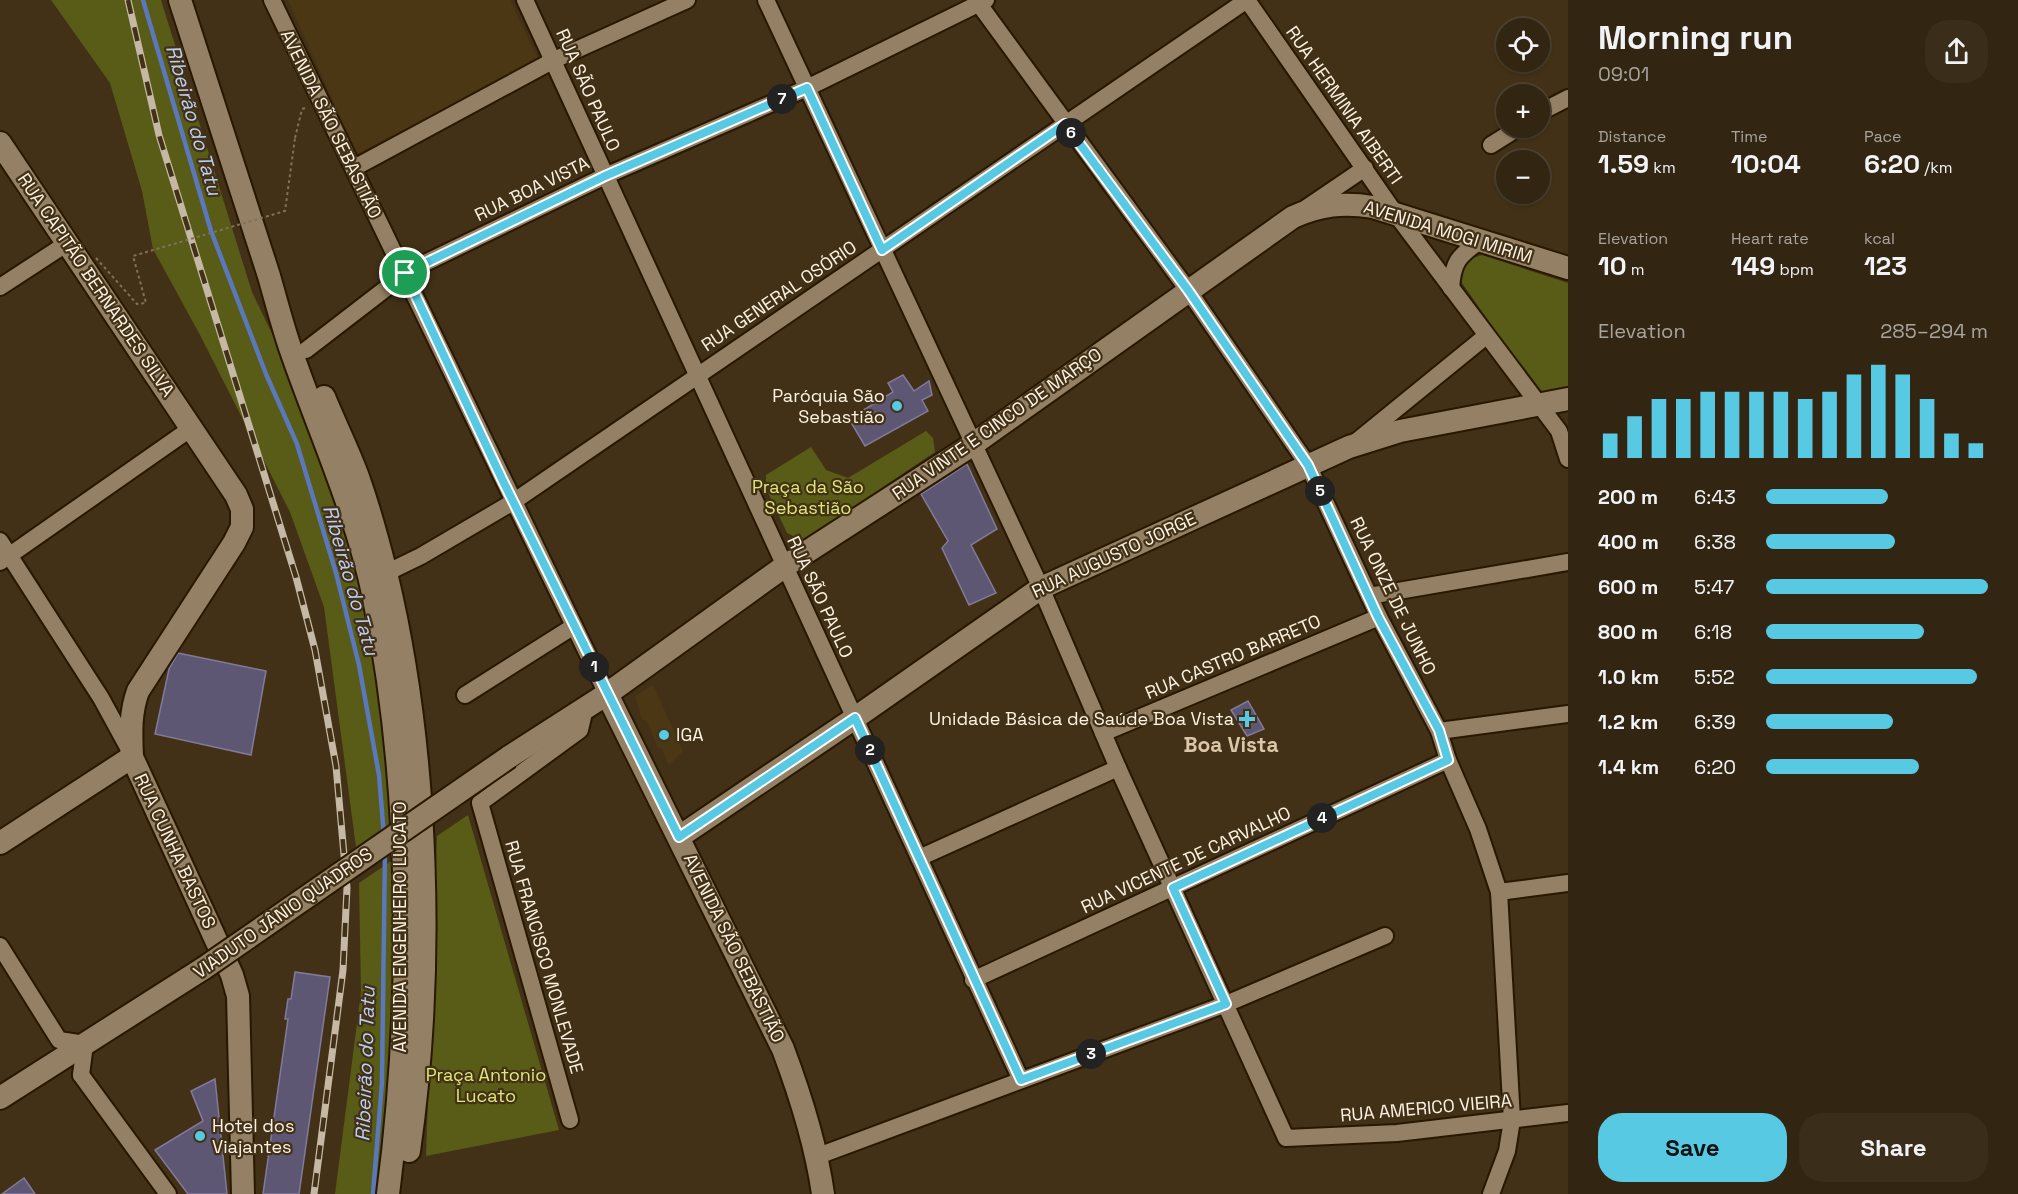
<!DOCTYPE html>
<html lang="en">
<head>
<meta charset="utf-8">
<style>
  :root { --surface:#322511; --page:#3a2d1a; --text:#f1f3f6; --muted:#a8a59f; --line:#4d4231; --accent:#58c9e3 }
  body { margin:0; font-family:"Space Grotesk",sans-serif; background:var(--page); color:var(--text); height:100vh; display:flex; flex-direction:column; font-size:22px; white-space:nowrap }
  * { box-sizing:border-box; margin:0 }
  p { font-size:20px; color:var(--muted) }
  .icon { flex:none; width:33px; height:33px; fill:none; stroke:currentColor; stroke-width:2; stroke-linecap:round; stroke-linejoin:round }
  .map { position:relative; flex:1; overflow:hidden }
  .sheet { display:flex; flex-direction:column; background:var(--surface); width:450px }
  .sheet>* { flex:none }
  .tools { position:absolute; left:1496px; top:18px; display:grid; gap:12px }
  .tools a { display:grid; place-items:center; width:54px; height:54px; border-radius:50%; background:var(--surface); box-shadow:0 2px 4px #0004,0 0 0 2px var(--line); font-size:30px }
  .pin { position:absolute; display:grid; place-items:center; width:51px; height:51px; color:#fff; margin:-26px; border:3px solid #fff; border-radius:50%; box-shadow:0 2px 6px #0007 }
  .km { position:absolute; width:30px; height:30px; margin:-15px; border-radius:50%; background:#222; color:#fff; font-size:16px; line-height:30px; text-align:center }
  .round { display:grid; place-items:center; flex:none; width:63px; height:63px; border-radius:24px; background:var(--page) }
  .headline { display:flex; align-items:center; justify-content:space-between; height:102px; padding:0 30px }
  h1 { font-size:33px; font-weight:700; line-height:45px }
  .stats { display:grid; grid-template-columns:repeat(3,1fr); gap:9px; height:102px; padding:6px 30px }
  .stats div { display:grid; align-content:center }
  .stats b { font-size:26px; font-weight:700 }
  .stats small { font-size:16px; font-weight:400 }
  .stats p { font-size:16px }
  .chart { height:168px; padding:12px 30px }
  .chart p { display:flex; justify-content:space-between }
  .chart svg { width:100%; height:108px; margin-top:6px; stroke:var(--accent); stroke-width:6 }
  .primary-button { display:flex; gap:12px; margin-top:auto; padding:12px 30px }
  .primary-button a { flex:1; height:69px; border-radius:24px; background:var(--accent); color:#111; font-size:24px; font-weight:700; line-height:69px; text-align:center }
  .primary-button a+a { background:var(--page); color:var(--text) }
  ul { padding:0 30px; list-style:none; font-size:20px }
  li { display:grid; grid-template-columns:96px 72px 1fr; align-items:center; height:45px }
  li i { height:15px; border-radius:8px; background:var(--accent) }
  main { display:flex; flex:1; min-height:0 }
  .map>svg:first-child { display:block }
</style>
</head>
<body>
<main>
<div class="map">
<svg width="1568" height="1194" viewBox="0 0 1568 1194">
  <rect width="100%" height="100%" fill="#423117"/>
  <g fill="#4c3715">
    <path d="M288,0H510L539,61L357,154Z"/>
    <path d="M653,685L683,751L669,765L662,749L658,748L647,721L642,719L635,696Z"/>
  </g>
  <g fill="#585c16">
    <path d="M51,0H161L252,292L294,379L353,546L370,627L394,823L356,847L324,607L290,512L200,335L153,249L142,191L110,83Z"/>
    <path d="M1482,255L1568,283V398L1540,395L1462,283V269L1470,259Z"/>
    <path d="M926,431L933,438L935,452L803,541L787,533L766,488V475L811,447L826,470L848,478Z"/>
    <path d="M468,815L559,1130L426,1156L437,836Z"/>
    <path d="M397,857L398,967L384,1194H335L361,992L359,883Z"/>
  </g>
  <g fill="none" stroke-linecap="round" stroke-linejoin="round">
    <g stroke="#5a78bb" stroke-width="4.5">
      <path d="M143,0L211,231L266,374L297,444L336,573L359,665L379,775L384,836"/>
      <path d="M373,1194L382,1082L385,850"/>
    </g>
  </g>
  <g fill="#5e5774" stroke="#817a99" stroke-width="1.5">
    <path d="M903,375L914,391L929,381L932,395L922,400L928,411L865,446L849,419L893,392L888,383Z"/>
    <path d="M967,464L997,529L971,545L996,593L969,605L942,548L948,541L921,494Z"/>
    <path d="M178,653L266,671L251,755L155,734L169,669Z"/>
    <path d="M1248,701L1264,729L1247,736L1231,710Z"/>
    <path d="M295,972L330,977L299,1194H263L288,1019H285L288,999H291Z"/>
    <path d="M215,1079L227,1194H188L155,1150L203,1121L191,1091Z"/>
    <path d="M24,1178L35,1194H2Z"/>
  </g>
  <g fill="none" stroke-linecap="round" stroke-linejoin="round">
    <g stroke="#281800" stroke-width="20">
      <g id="street">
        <path d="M272,0L607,694"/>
        <path d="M525,0L1021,1080"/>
        <path d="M766,0L1041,588L1118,768L1286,1138L1397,1133L1568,1113"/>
        <path d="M976,0L1188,290L1308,465L1379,617L1439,731L1448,760L1478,829L1499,892L1512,1120L1507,1151L1491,1194"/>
        <path d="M1247,0L1395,213L1559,431L1568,459"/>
        <path d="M1539,113L1568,98"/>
        <path d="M1491,145L1518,128"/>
        <path d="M354,168L554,60L687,0"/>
        <path d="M1306,208L1365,168"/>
        <path d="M0,287L66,244"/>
        <path d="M1451,288C1453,262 1458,257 1478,242"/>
        <path d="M306,350L406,273L427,262L605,176L807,88L986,0"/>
        <path d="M1357,441L1486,336"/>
        <path d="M0,541L101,698L131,753"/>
        <path d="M0,562L193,427"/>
        <path d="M386,573L421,556L513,502L1247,0"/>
        <path d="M1369,596L1568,562"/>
        <path d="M465,695L574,626"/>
        <path d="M1439,731L1568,714"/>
        <path d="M1103,733L1379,617"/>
        <path d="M919,858L1118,768"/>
        <path d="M1499,892L1568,883"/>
        <path d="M0,946L59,1040L85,1044L81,1075"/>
        <path d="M973,980L1448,760"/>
        <path d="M81,1075L168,1194"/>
        <path d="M570,1120L480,803L580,730L585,708"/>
        <path d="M818,1156L1226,1004L1385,936"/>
      </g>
    </g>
    <g stroke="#281800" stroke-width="26">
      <g id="secondary">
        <path d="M180,0C209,92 239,184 269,276C277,304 284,332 294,359C322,438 357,515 374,598C412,789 413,1002 388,1194"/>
        <path d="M0,143L236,495L242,509V527L234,543L138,691C130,713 131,733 132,757L232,975L238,996L243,1194"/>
        <path d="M324,397C335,424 348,450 358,477C369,508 378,541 386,573C429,751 435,970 409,1151"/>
        <path d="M607,694L783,1049C801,1097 816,1144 823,1194"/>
        <path d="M509,757L607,694L785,566L972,445L1293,217C1320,205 1343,202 1373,207L1568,268"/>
        <path d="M679,837L855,718L1041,588L1349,447L1400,431L1568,399"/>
        <path d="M0,843L132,757"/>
        <path d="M0,1098L204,968"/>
      </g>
    </g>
    <path stroke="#7f715a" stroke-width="2" stroke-dasharray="3 3" stroke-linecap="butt" d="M295,138L302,109L305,108"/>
    <use href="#street" stroke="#948064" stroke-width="16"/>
    <use href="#secondary" stroke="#948064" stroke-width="22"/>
    <g stroke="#c5b9a6" stroke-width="7">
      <path id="rail" d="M128,0L159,135L296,577L315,650L336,766L347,888L343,970L314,1194"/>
    </g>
    <use href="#rail" stroke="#423117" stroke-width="4.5" stroke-dasharray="14" stroke-linecap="butt"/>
    <g stroke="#281800" stroke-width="26" stroke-linecap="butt">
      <path id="secondary-bridge" d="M204,968L509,757"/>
    </g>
    <path stroke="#7f715a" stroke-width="2" stroke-dasharray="3 3" stroke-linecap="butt" d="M96,258L137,304L146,303L133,256L285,211L295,138"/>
    <use href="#secondary-bridge" stroke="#948064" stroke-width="22"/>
  </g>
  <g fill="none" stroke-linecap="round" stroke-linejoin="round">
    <g stroke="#fff" stroke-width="12">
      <path id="route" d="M807,88L882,250L1065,124L1188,290L1308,465L1378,617L1439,730L1448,760L1173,888L1226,1004L1021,1080L855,718L679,837L502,479L405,273L605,176Z"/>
    </g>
    <use href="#route" stroke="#58c9e3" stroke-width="8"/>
  </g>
  <g fill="#58c9e3" stroke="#423117" stroke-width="2">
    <circle cx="897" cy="406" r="6"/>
    <path d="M1244 710h6v6h6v6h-6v6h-6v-6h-6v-6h6z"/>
    <circle cx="664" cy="735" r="6"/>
    <circle cx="200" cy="1136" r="6"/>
  </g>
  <g text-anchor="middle" stroke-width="4.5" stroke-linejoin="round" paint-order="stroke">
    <g font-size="18" fill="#fdf3e3" stroke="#423117">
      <text transform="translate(588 90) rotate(66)" y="6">RUA SÃO PAULO</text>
      <text transform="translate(1344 105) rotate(55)" y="6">RUA HERMINIA AIBERTI</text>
      <text transform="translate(331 124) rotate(64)" y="6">AVENIDA SÃO SEBASTIÃO</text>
      <text transform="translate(532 189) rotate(-26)" y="6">RUA BOA VISTA</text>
      <text transform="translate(1448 232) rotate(17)" y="6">AVENIDA MOGI MIRIM</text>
      <text transform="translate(96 285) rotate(56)" y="6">RUA CAPITÃO BERNARDES SILVA</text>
      <text transform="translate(779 296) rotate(-34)" y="6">RUA GENERAL OSÓRIO</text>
      <text transform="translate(997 424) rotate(-35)" y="6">RUA VINTE E CINCO DE MARÇO</text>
      <text transform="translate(1114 555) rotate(-25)" y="6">RUA AUGUSTO JORGE</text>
      <text transform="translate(1393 596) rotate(64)" y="6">RUA ONZE DE JUNHO</text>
      <text transform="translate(820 597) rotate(65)" y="6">RUA SÃO PAULO</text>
      <text transform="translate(1233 657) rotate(-23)" y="6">RUA CASTRO BARRETO</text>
      <text transform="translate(175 851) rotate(65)" y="6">RUA CUNHA BASTOS</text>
      <text transform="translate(1186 860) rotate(-25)" y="6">RUA VICENTE DE CARVALHO</text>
      <text transform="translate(283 913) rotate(-35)" y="6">VIADUTO JÂNIO QUADROS</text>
      <text transform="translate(400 927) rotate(-90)" y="6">AVENIDA ENGENHEIRO LUCATO</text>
      <text transform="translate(734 948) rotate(64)" y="6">AVENIDA SÃO SEBASTIÃO</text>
      <text transform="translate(544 957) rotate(74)" y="6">RUA FRANCISCO MONLEVADE</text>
      <text transform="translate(1426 1108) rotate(-5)" y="6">RUA AMERICO VIEIRA</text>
    </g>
    <g font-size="18" fill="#fdf3e3" stroke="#423117" text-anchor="end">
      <text x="885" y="402">Paróquia São<tspan x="885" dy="21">Sebastião</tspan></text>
      <text x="1234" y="725">Unidade Básica de Saúde Boa Vista</text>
      <text x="676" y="741" text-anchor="start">IGA</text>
      <text x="212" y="1132" text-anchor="start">Hotel dos<tspan x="212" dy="21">Viajantes</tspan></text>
    </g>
    <g font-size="18" fill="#dee876" stroke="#423117">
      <text x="808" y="493">Praça da São<tspan x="808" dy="21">Sebastião</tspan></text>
      <text x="486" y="1081">Praça Antonio<tspan x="486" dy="21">Lucato</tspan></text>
    </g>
    <g font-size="20" font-style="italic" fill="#bccef3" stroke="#423117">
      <text transform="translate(194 120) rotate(74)" y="7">Ribeirão do Tatu</text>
      <text transform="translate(351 580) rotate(74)" y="7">Ribeirão do Tatu</text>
      <text transform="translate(365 1064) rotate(-88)" y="7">Ribeirão do Tatu</text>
    </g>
    <g font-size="21" font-weight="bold" fill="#dbc6a8" stroke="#423117">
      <text x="1231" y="752">Boa Vista</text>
    </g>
  </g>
</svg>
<div class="tools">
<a><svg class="icon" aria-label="locate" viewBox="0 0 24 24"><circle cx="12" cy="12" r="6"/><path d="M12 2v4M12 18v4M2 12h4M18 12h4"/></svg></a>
<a>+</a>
<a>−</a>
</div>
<div class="pin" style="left:405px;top:273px;background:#1e9e55"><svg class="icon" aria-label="arrive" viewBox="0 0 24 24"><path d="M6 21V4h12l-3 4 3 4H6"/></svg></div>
<b class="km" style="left:594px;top:667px">1</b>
<b class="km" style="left:870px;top:750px">2</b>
<b class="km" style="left:1091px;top:1054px">3</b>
<b class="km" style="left:1322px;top:818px">4</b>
<b class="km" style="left:1320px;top:491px">5</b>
<b class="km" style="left:1071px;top:133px">6</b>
<b class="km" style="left:782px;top:99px">7</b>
</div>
<section class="sheet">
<div class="headline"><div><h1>Morning run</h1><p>09:01</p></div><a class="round"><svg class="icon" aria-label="share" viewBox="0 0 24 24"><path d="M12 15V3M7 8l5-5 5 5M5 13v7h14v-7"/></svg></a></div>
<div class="stats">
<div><p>Distance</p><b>1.59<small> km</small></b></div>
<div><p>Time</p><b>10:04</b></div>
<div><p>Pace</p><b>6:20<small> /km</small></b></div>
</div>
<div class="stats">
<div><p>Elevation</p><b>10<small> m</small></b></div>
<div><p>Heart rate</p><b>149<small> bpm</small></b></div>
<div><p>kcal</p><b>123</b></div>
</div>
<div class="chart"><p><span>Elevation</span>285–294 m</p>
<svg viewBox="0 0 160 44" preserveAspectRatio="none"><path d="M5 44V34M15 44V27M25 44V20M35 44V20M45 44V17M55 44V17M65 44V17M75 44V17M85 44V20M95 44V17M105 44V10M115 44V6M125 44V10M135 44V20M145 44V34M155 44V38"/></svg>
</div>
<ul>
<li><b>200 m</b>6:43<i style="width:55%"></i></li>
<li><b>400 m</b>6:38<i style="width:58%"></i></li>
<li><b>600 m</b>5:47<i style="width:100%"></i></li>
<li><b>800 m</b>6:18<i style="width:71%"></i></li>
<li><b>1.0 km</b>5:52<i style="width:95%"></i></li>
<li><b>1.2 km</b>6:39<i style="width:57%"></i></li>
<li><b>1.4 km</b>6:20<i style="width:69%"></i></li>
</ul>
<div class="primary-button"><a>Save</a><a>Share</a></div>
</section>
</main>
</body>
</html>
